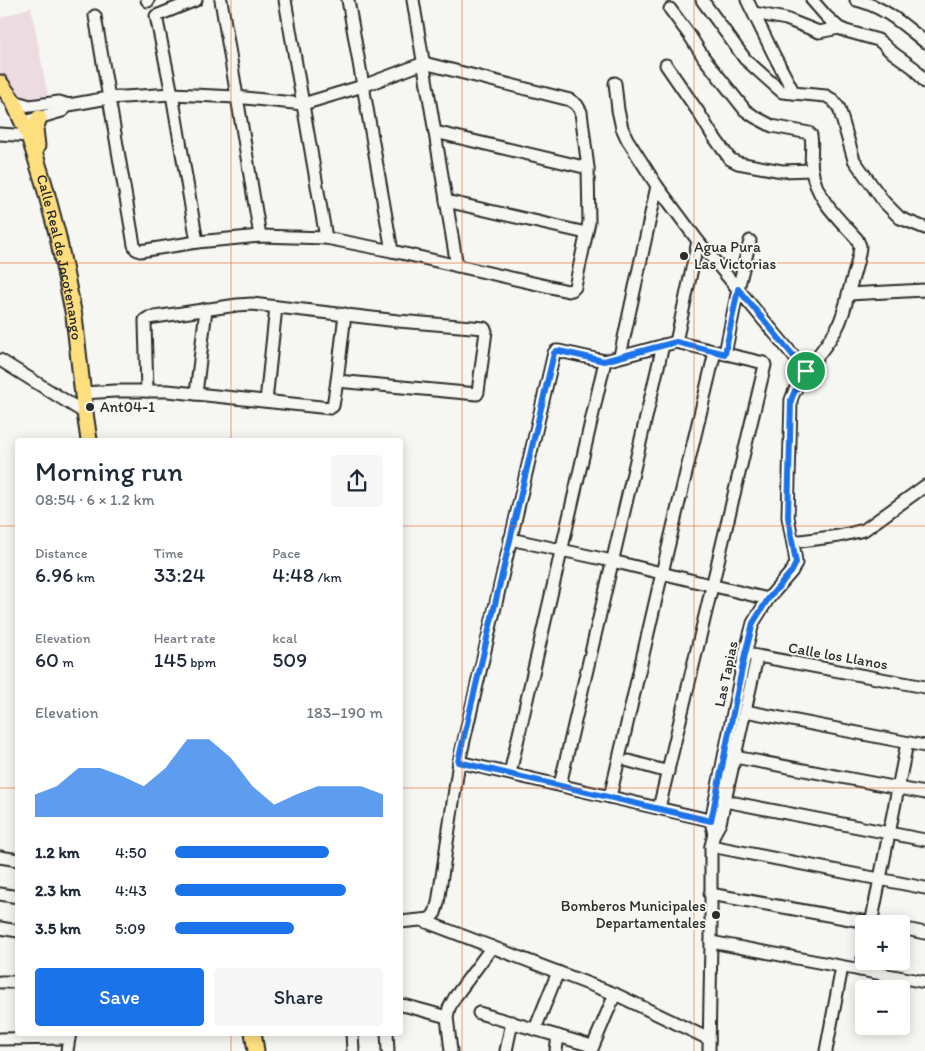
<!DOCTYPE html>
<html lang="en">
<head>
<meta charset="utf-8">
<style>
  :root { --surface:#fff; --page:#f6f6f7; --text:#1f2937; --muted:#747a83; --accent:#1a73e8 }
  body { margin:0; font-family:Itim,sans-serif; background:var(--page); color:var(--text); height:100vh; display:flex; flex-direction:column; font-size:19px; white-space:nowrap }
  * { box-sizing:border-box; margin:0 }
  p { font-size:16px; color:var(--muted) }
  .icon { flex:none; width:28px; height:28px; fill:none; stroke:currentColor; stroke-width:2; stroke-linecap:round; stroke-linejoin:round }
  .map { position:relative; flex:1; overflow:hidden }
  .side { position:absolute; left:15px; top:438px; width:388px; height:598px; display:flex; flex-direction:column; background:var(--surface); border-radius:5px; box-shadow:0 2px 12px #0003 }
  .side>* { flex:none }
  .tools { position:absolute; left:855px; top:915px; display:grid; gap:10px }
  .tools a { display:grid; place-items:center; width:55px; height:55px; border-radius:5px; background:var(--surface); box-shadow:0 2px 12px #0003; font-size:25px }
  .pin { position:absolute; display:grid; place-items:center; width:42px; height:42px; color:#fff; margin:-21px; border:2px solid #fff; border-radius:50%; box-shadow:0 1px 5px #0007 }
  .round { display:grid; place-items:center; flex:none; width:52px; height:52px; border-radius:5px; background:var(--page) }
  .summary { display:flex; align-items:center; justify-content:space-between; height:85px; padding:0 20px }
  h1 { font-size:28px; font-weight:600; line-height:38px }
  .figures { display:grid; grid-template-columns:repeat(3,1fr); gap:8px; height:85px; padding:5px 20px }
  .figures div { display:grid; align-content:center }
  .figures b { font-size:21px; font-weight:600 }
  .figures small { font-size:14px; font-weight:400 }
  .figures p { font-size:14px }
  .chart { height:140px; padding:10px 20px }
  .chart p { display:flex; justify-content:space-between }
  .chart svg { width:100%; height:90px; margin-top:5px; fill:var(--accent); opacity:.7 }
  .button { display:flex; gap:10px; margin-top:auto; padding:10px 20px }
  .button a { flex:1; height:58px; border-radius:5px; background:var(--accent); color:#fff; font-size:20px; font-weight:600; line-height:58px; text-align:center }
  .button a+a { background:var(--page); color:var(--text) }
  ul { padding:0 20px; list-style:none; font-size:16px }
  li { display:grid; grid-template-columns:80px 60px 1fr; align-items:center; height:38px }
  li i { height:12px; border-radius:6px; background:var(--accent) }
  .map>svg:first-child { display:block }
</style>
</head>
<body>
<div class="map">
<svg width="925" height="1051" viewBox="0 0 925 1051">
  <rect width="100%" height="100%" fill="#f6f6f2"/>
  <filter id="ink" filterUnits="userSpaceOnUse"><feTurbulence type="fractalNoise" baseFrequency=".02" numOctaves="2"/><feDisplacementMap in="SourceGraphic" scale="10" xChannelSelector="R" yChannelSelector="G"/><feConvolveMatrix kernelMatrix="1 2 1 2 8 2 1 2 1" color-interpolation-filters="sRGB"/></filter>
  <g filter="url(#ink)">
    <path fill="#ecdce1" d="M31,7L48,97L17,103L0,80V18Z"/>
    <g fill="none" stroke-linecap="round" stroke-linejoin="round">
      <g stroke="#2b2b2b" stroke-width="15">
        <g id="minor">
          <path d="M147,0L148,1"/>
          <path d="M196,0L156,16L172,94L197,242"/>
          <path d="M221,0L260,236"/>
          <path d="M285,0L326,238"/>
          <path d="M348,0L392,251"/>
          <path d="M413,0L457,266"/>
          <path d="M702,0L745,59L782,92L826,96L833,100L839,108L854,160L884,202L900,218L925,228"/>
          <path d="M747,0L775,57L794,93"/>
          <path d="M812,0L826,16L839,28L846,31L878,40L883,44L889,50L914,68L925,82"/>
          <path d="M856,0C883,6 904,25 925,42"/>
          <path d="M670,9L690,36L704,58L745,110L755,117L772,126L809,133L811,135C813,146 810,159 812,170C816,199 839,219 857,239L860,246C859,261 853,276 849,291C846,304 843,317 837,328C823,353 800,373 791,400L788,517L795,555L796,563L792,571L768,599L753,623L745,654L711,821L714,834"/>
          <path d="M754,13L786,19L819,32L839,28"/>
          <path d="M666,65L699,113L711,133L730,159L738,163L782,171L812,170"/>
          <path d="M615,83L618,110L622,128L627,139L657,186L698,241L806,371"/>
          <path d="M13,101L30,106L59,102L69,105L108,98L172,94L236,97L303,104L363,86L424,63L570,100L577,105L581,112L588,168L589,222L575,287L572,290L568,291L392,251L326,238L260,236L197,242L140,251L136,249L134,245L95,16"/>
          <path d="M31,120L62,111L69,105"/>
          <path d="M435,132L588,168"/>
          <path d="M0,134L29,136"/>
          <path d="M446,201L586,233"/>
          <path d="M848,294L925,290"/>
          <path d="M676,342L698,241"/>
          <path d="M725,354L738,289L750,241"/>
          <path d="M620,356L657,186"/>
          <path d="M0,360L85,413"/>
          <path d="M147,391L145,323V320L148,318L237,305L252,304L398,321L484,328L486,331L478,392L477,394L337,381"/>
          <path d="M83,393L115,391H168L330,408L333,406L337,381L345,314"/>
          <path d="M196,394L206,309"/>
          <path d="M266,401L276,307"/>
          <path d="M510,539L612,561L768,599"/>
          <path d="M793,542L839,536L864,530L925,486"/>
          <path d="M752,655L925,687"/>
          <path d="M745,711L925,746"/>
          <path d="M735,757L925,793"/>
          <path d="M629,761L668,772"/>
          <path d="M459,762L718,822"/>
          <path d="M510,773L605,361"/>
          <path d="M560,785L663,345"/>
          <path d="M610,797L662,573L715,352"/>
          <path d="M725,801L925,840"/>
          <path d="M711,846L925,888"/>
          <path d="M0,857L18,860"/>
          <path d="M0,894L18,897"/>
          <path d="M710,894L878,924"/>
          <path d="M424,921L615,994L709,1039"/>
          <path d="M400,922L430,919L435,913L438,903L459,762L554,353L556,351H559L605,361L676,342L764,363L765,365L659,808"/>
          <path d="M871,924L907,743"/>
          <path d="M0,928L18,931"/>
          <path d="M901,928L925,933"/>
          <path d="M711,942L925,982"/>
          <path d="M860,970L864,955"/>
          <path d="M0,982H18"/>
          <path d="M400,1005L407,1006L447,1017"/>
          <path d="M479,1013L592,1046"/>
          <path d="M535,1029L558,972"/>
          <path d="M352,1032L353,1051"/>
          <path d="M387,1032L388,1051"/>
          <path d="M0,1039L69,1038"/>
          <path d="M67,1051L70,1032"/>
          <path d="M451,1051L447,1017L449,1008L455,997L492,947"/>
          <path d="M506,1051L512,1022"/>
          <path d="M556,1051L558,1036"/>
          <path d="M591,1051L615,994"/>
          <path d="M709,1051L711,942V846L714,834L720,823L757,657"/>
          <path d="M826,1051L842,967"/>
        </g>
      </g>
      <g stroke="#2b2b2b" stroke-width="19">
        <g id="major">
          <path id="s1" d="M0,83L13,101L29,136L44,184L58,237L74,316L85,413L89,440"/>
          <path d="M37,146L35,129L39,118"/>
          <path d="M253,1032L256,1051"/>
        </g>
      </g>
      <use href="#minor" stroke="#f6f6f2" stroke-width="11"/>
      <use href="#major" stroke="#fedf80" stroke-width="15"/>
    </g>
  </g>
  <g fill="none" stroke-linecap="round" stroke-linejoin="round" filter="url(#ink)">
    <g stroke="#fff" stroke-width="10">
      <path id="route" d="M738,289L806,371L794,393L791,400L788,517L796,563L792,571L768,599L753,623L745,654L711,821L458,762L554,353L556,351H559L604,361L676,342L725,354Z"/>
    </g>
    <use href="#route" stroke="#1a73e8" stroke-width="6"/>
  </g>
  <path fill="none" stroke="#e8590c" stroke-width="1" stroke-opacity="0.55" d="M231,0V440M462,0V1051M694,0V1051M0,263H925M0,526H18M400,526H925M0,788H18M400,788H925M231,1032V1051"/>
  <g fill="#2b2b2b" stroke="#f6f6f2" stroke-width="2">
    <circle cx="684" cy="256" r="5"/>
    <circle cx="90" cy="407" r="5"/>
    <circle cx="716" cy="915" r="5"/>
  </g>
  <g text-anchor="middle" stroke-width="4" stroke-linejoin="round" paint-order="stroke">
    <g font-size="15" fill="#2b2b2b" stroke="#f6f6f2" text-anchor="start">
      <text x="694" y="252">Agua Pura<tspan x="694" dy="17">Las Victorias</tspan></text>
      <text x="100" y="412">Ant04-1</text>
      <text x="706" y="911" text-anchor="end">Bomberos Municipales<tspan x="706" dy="17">Departamentales</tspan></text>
    </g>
    <g font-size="15" fill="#2b2b2b" stroke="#f6f6f2">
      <text dy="5" stroke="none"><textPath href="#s1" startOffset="186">Calle Real de Jocotenango</textPath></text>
      <text transform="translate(838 656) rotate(10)" y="5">Calle los Llanos</text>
      <text transform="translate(726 674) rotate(-78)" y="5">Las Tapias</text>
    </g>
  </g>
</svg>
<div class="tools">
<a>+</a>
<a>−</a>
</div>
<div class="pin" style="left:806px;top:371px;background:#1e9e55"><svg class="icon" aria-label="arrive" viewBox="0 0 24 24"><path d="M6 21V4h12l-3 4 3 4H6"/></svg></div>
<section class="side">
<div class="summary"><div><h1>Morning run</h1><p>08:54 · 6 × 1.2 km</p></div><a class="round"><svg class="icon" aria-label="share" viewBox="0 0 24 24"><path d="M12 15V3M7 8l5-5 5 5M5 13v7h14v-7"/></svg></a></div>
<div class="figures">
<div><p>Distance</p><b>6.96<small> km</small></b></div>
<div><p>Time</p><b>33:24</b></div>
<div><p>Pace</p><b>4:48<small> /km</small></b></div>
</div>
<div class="figures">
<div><p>Elevation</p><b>60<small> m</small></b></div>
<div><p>Heart rate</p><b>145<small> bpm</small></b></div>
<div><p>kcal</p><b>509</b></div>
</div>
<div class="chart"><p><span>Elevation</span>183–190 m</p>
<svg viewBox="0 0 160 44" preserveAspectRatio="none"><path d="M0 44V33L10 29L20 20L30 20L40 24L50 29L60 20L70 6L80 6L90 15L100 29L110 38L120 33L130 29L140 29L150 29L160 33V44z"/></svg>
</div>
<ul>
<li><b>1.2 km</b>4:50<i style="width:74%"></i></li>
<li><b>2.3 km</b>4:43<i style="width:82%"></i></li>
<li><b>3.5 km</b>5:09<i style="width:57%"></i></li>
</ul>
<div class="button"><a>Save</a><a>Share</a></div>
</section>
</div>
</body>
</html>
